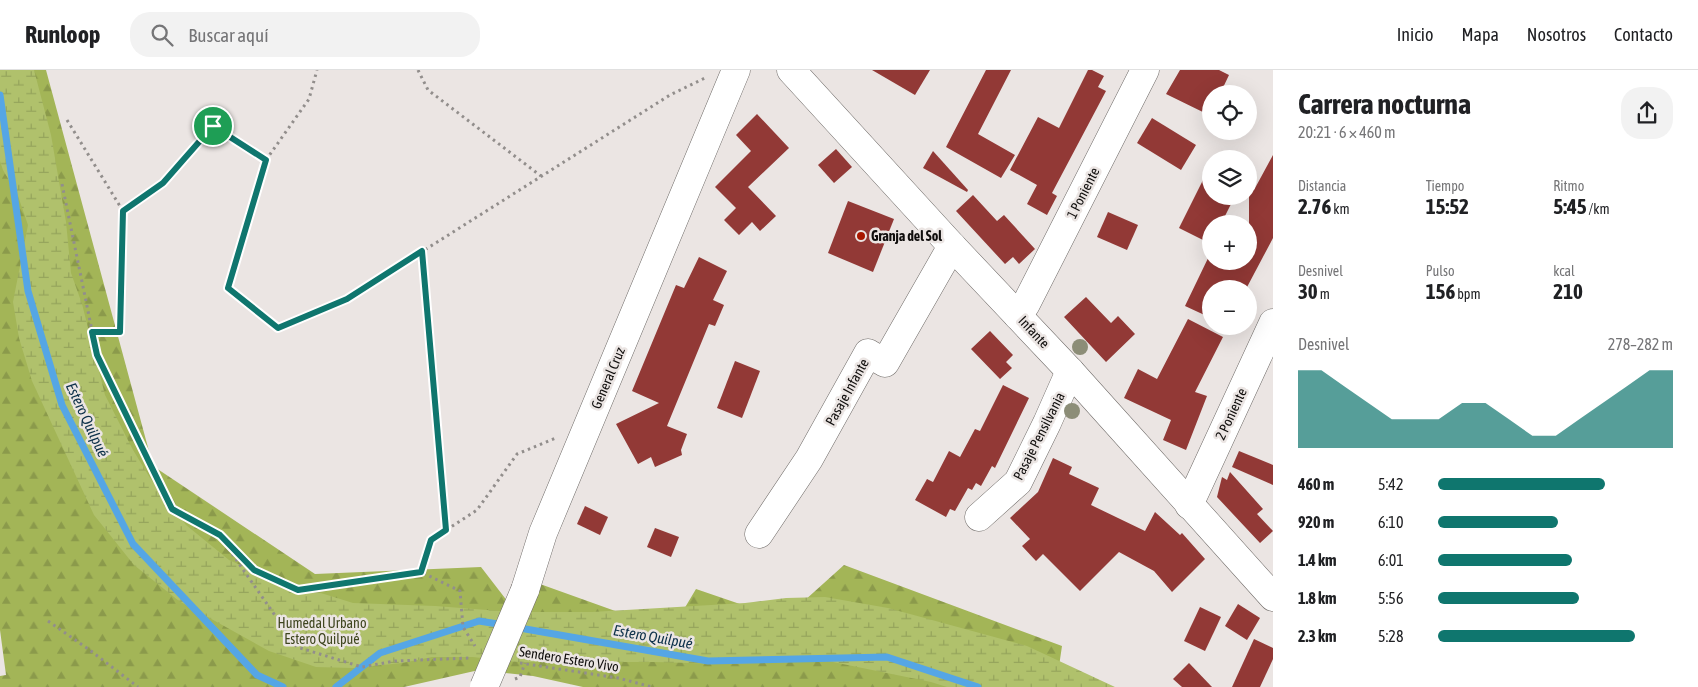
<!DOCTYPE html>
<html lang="es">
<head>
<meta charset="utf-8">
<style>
  :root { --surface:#fff; --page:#f2f2f2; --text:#202124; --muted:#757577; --line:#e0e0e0; --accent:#0f766e }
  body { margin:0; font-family:"Asap Condensed",sans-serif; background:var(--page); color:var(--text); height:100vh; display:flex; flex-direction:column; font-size:19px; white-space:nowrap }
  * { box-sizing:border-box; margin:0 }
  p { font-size:16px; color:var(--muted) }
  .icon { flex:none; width:28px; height:28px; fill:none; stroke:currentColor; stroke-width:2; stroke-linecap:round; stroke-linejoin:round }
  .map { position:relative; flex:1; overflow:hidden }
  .drawer { display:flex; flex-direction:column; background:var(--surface); width:425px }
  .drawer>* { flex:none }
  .fabs { position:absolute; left:1202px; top:15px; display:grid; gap:10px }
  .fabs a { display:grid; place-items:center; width:55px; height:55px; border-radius:50%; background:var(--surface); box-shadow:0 5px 20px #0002; font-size:25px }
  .pin { position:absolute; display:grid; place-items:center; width:42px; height:42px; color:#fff; margin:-21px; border:2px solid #fff; border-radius:50%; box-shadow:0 1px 5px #0007 }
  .round { display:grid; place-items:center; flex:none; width:52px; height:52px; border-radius:20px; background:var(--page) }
  .summary { display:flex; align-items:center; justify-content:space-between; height:85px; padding:0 25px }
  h1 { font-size:28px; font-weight:700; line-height:38px }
  .stats { display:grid; grid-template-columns:repeat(3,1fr); gap:8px; height:85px; padding:5px 25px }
  .stats div { display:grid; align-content:center }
  .stats b { font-size:21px; font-weight:700 }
  .stats small { font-size:14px; font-weight:400 }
  .stats p { font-size:14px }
  .chart { height:140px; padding:10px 25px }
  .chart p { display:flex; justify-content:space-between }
  .chart svg { width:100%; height:90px; margin-top:5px; fill:var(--accent); opacity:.7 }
  ul { padding:0 25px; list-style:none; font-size:16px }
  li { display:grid; grid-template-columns:80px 60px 1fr; align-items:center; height:38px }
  li i { height:12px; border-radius:6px; background:var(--accent) }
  header { display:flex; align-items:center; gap:30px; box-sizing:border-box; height:70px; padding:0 25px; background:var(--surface); border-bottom:1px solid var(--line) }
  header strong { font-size:24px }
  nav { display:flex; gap:28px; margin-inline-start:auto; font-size:18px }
  .search { width:350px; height:45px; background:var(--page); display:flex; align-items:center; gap:12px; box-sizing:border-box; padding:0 18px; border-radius:20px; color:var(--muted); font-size:19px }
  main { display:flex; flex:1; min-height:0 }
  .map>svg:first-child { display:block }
</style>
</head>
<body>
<header>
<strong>Runloop</strong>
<div class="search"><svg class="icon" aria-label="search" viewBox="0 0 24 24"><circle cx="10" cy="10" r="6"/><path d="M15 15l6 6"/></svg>Buscar aquí</div>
<nav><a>Inicio</a><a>Mapa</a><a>Nosotros</a><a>Contacto</a></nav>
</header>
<main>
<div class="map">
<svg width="1273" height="617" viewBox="0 0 1273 617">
  <defs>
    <pattern id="forest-firs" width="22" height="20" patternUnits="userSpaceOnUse" patternTransform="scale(1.25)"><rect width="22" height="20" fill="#a3b557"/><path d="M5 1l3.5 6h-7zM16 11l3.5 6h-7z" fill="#8b9a4b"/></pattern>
    <pattern id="wetland-marsh" width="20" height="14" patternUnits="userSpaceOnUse" patternTransform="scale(1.25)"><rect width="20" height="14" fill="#b0c16c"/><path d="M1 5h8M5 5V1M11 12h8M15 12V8" fill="none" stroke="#96a55c"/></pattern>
  </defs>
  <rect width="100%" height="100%" fill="#ebe5e3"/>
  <path fill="url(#forest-firs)" d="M0,0H46L153,396L315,504L481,497L508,532L540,514L671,561L696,519L784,549L844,495L1062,576L1057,610L1079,617H583L533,606L479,600L404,617H0V606L6,605L0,560Z"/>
  <path fill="url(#wetland-marsh)" d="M0,0H34L51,65L66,152L71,203L82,234L105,325L133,380L150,408L186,455L229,490L263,505L353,533L435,536L514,542H592L745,533L786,528L825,527L888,538L1027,576L1115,617H947L931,612L828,591L724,594L656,592H517L473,587H432L402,593L353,598L316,597L269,581L179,531L134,495L94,445L32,311L19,268L13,232L28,155L18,126L3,100L0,91Z"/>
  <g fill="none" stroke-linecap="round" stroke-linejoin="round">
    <g stroke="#55a6e5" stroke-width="7">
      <path d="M0,25L28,221L62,335L133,474L257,605L283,617"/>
      <path d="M514,557L708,591L887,587L978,617"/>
      <path d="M336,617L380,583L479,551L504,555"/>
    </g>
  </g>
  <g fill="#923936">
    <path d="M872,0H930L915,25Z"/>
    <path d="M986,0H1011L978,64L1015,85L1001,108L946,77Z"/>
    <path d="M1088,0H1092L1104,6L1098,17L1106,21L1052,123L1057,126L1047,145L1027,134L1037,115L1010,100L1038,47L1059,58Z"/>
    <path d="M1180,0H1219L1229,5L1220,24H1211V46L1166,24Z"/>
    <path d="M757,44L789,78L748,117L776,146L760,161L752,152L739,165L724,150L736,138L715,117L751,81L736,65Z"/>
    <path d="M1152,48L1196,75L1181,100L1137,73Z"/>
    <path d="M836,79L852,97L834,113L818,95Z"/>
    <path d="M933,81L968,120L967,122L923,98Z"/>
    <path d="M1273,85V168L1246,219H1211V248L1185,236L1211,182V191H1249V117L1254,120Z"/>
    <path d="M1211,94V126H1235L1221,154H1211V174L1179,158Z"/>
    <path d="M973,125L997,151L1004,145L1035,179L1019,194L1013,187L1005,194L956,141Z"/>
    <path d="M848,131L894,149L873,202L828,183Z"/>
    <path d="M1108,142L1138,155L1127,180L1097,167Z"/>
    <path d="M699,187L727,201L713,230L724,235L715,256L709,254L667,356L687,364L681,380L682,385L655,397L651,387L638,394L616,354L659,333L632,321L676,215L684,218Z"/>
    <path d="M1086,227L1111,253L1118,246L1135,264L1106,292L1064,247Z"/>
    <path d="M1188,249L1223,267L1195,322L1207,326L1186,380L1163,370L1171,350L1124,328L1138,299L1157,309Z"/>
    <path d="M990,261L1013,285L1006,292L1012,298L1000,309L971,279Z"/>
    <path d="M735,291L760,301L742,348L717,338Z"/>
    <path d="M1003,315L1029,328L995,398L992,396L981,416L976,413L972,420L968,418L955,441L950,439L946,447L915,430L927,409L933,412L949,381L960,387L975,359L980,361Z"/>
    <path d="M1239,381L1273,395V415L1232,397Z"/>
    <path d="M1053,388L1072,397L1069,404L1099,418L1091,435L1145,461L1155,442L1180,465L1182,463L1205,489L1172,522L1154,501L1119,482L1080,521L1043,484L1036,491L1022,476L1030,469L1010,448L1038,422Z"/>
    <path d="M1230,402L1263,439L1257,444L1273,461L1260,473L1217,427L1222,407L1227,410Z"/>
    <path d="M585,436L608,447L600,465L577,454Z"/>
    <path d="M655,458L679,467L671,487L647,477Z"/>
    <path d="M1238,534L1260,548L1247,570L1225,556Z"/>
    <path d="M1200,537L1221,547L1205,581L1184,571Z"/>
    <path d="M1254,569L1273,578V589L1260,617H1232Z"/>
    <path d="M1189,593L1212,617H1182L1173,609Z"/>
  </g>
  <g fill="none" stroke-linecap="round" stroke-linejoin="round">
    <g stroke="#6e6a67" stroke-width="29">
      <g id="minor">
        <path d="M791,0L952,176L1070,301L1273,527"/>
        <path d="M1018,246L1026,234L1145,0"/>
        <path d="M1189,435L1273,253"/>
        <path d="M979,447L1018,412L1047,353L1070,301"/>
        <path d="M759,464L809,389L868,283L885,293L952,176"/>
        <path d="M525,520L543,463L736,0"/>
      </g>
    </g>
    <g stroke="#928e8c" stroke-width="3" stroke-dasharray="2.5 4" stroke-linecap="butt">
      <path d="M418,0L428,20L541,106"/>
      <path d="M67,50L123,141L120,262H93"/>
      <path d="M266,90L309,29L317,0"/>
      <path d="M62,114L97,285L172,439L219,465L297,577L362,597L395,591L469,588"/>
      <path d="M123,141L163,113L213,56L266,90L228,218L278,258L347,229L670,25L707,7"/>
      <path d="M422,181L446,460"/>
      <path d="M226,472L254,500L298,519L421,502L460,521L463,557L475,576"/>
      <path d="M421,502L431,470L477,440L517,384L556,368"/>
      <path d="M48,551L91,581L138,617"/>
      <path d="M520,593L618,608L652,617"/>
      <path d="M515,609L520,607L525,593"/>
    </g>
    <use href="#minor" stroke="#fff" stroke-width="28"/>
    <g stroke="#6e6a67" stroke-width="29" stroke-linecap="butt">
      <path id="minor-bridge" d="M484,617L525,520"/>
    </g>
    <use href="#minor-bridge" stroke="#fff" stroke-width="28"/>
  </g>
  <g fill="#8c8d77">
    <circle cx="1080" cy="277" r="8"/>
    <circle cx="1072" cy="341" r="8"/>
  </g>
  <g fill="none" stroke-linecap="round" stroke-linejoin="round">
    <g stroke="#fff" stroke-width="10">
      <path id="route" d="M213,56L266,90L228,218L278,258L347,229L422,181L446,460L431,470L421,502L298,520L254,500L220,465L172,439L97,285L92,262H120L123,141L163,113Z"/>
    </g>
    <use href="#route" stroke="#0f766e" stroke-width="6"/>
  </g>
  <circle fill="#a81700" stroke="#ebe5e3" stroke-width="2" cx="861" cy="166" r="5"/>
  <g text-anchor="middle" stroke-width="5" stroke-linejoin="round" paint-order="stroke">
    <g font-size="14" fill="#100e0d" stroke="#ebe5e3">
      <text transform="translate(1083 123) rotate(-63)" y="5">1 Poniente</text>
      <text transform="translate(1034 262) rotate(47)" y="5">Infante</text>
      <text transform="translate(608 308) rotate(-67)" y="5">General Cruz</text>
      <text transform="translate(847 322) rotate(-61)" y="5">Pasaje Infante</text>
      <text transform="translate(1231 344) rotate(-65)" y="5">2 Poniente</text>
      <text transform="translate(1039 366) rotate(-63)" y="5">Pasaje Pensilvania</text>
      <text transform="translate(569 589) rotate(9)" y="5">Sendero Estero Vivo</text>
    </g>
    <g font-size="14" font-weight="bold" fill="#100e0d" stroke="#ebe5e3" text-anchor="start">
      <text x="871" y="171">Granja del Sol</text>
    </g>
    <g font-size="14" fill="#3e451e" stroke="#ebe5e3">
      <text x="322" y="558">Humedal Urbano<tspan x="322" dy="16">Estero Quilpué</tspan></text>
    </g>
    <g font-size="15" font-style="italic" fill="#0c3049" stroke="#ebe5e3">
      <text transform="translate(87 350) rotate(65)" y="5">Estero Quilpué</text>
      <text transform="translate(653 567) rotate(10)" y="5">Estero Quilpué</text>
    </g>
  </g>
</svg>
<div class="fabs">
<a><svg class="icon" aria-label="locate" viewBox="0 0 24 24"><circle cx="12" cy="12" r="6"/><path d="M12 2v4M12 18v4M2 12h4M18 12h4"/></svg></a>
<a><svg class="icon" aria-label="layers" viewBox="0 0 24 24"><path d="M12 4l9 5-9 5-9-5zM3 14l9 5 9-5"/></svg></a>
<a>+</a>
<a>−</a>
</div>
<div class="pin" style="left:213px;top:56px;background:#1e9e55"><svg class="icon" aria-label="arrive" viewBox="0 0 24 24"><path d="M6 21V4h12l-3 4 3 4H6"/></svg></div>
</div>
<section class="drawer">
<div class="summary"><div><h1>Carrera nocturna</h1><p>20:21 · 6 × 460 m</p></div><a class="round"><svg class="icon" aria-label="share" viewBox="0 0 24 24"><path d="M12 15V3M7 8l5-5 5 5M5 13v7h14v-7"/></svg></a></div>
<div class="stats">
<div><p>Distancia</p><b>2.76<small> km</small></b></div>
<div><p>Tiempo</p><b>15:52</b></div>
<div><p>Ritmo</p><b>5:45<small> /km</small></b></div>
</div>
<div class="stats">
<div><p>Desnivel</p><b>30<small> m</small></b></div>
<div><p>Pulso</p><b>156<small> bpm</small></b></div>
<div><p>kcal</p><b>210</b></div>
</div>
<div class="chart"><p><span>Desnivel</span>278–282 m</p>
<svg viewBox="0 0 160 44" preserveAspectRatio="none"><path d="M0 44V6L10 6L20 14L30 22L40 30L50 30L60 30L70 22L80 22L90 30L100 38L110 38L120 30L130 22L140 14L150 6L160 6V44z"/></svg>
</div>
<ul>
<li><b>460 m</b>5:42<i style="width:71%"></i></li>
<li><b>920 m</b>6:10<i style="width:51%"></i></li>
<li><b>1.4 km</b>6:01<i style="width:57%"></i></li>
<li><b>1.8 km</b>5:56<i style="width:60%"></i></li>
<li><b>2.3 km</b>5:28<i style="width:84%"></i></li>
</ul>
</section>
</main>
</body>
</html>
